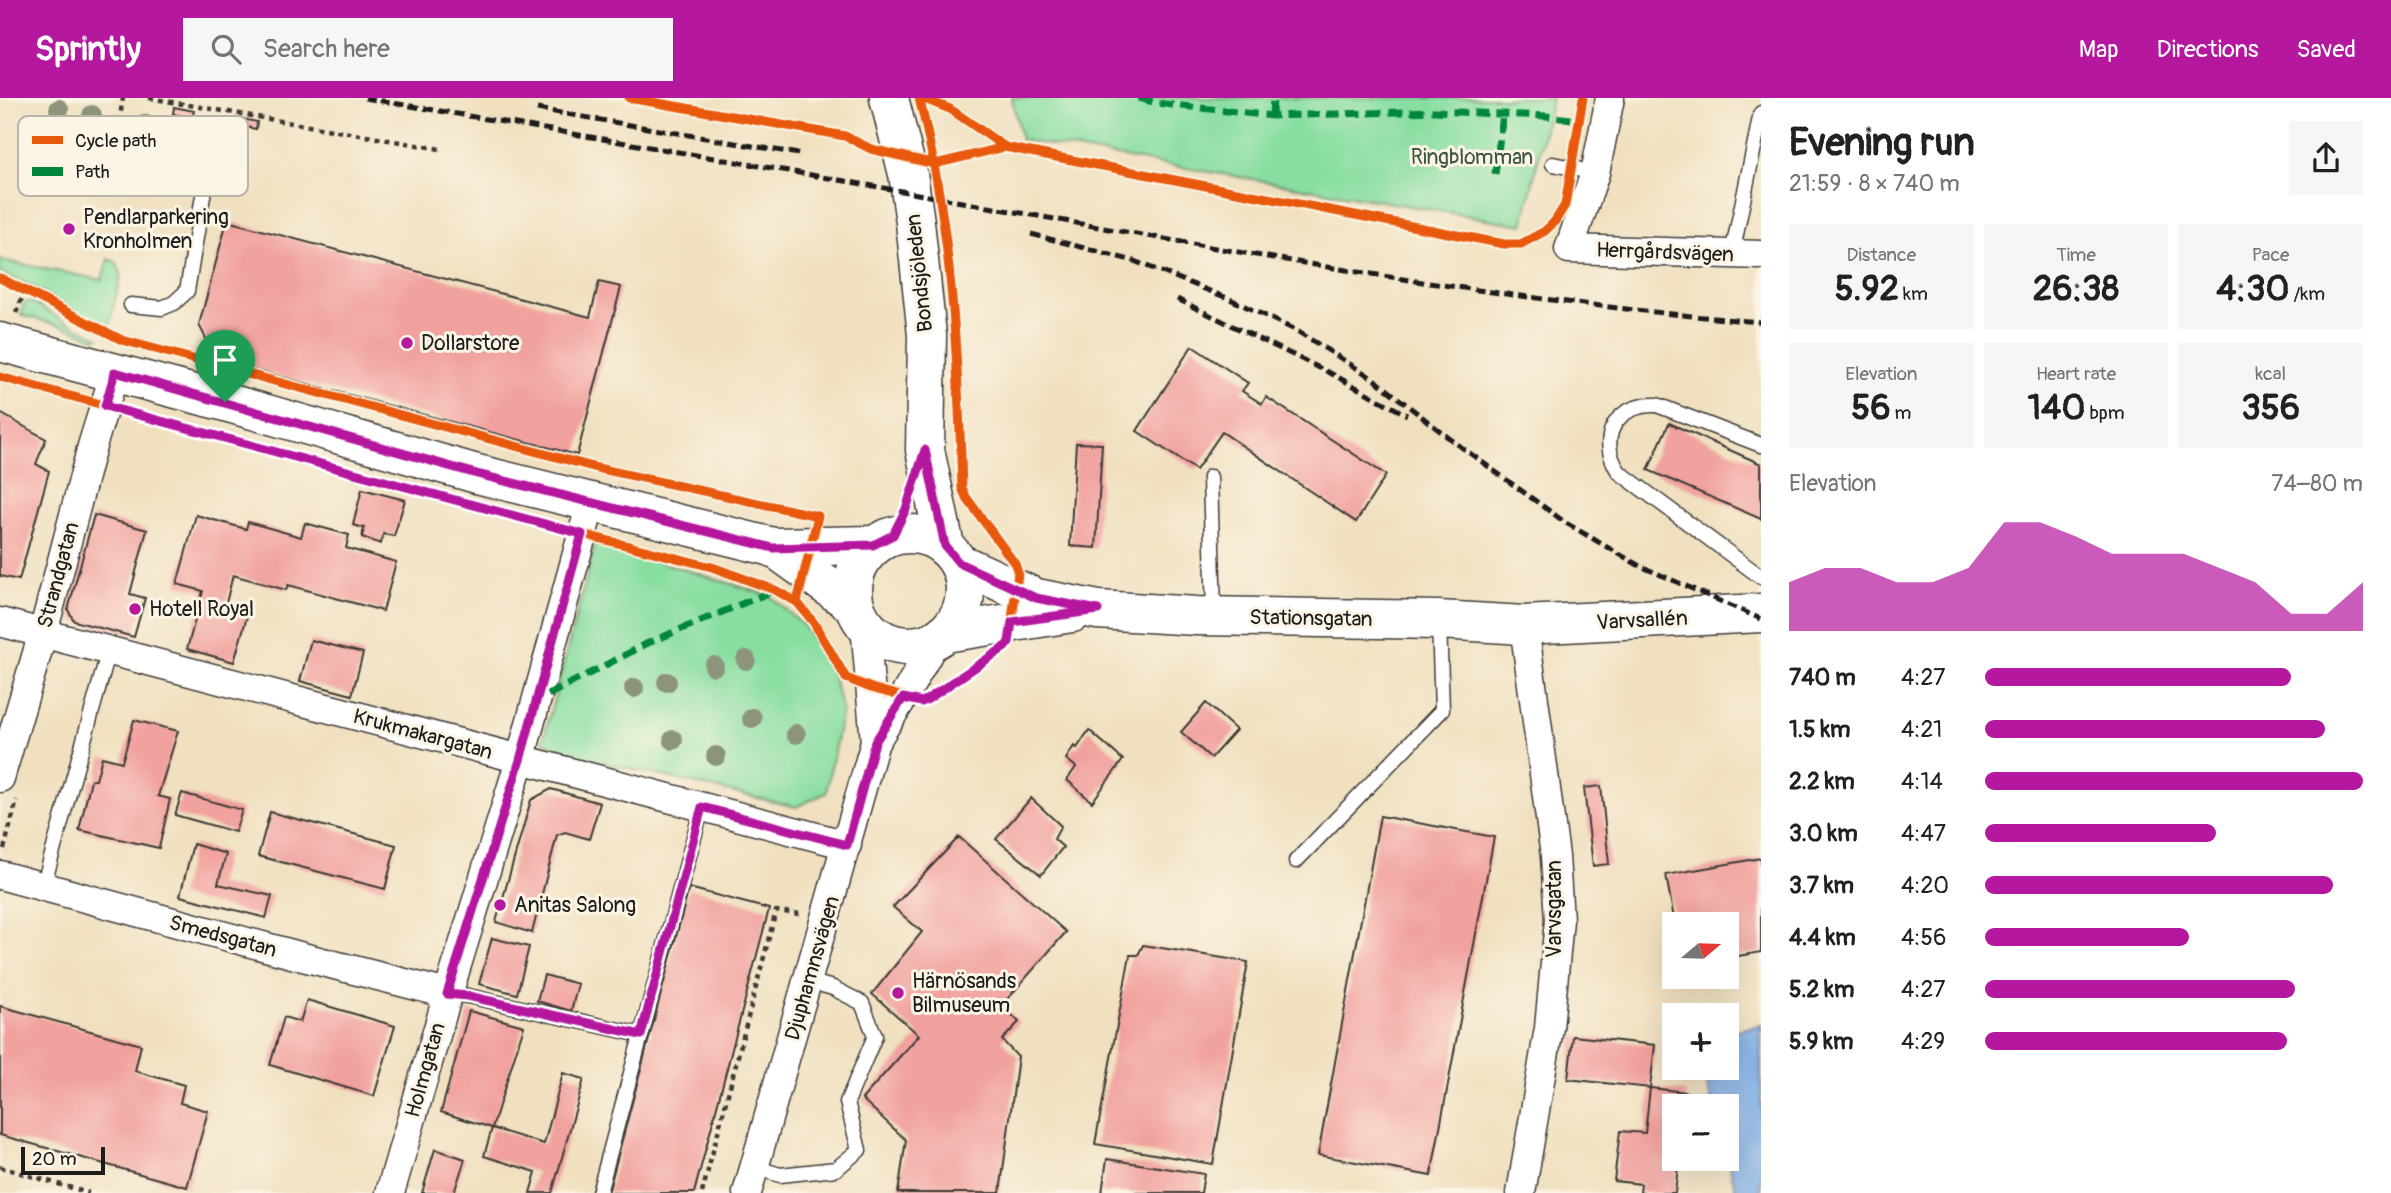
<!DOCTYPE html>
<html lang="en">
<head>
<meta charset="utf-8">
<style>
  :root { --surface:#fff; --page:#f6f6f6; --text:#202124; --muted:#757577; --accent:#b5179e }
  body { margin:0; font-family:Pangolin,sans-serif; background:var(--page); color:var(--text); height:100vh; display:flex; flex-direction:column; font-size:26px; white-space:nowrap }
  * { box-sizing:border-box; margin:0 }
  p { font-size:23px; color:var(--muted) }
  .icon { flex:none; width:38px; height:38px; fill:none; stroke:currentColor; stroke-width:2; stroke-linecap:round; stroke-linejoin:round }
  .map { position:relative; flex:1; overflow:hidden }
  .details { display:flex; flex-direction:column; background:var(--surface); width:630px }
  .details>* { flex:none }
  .needle { width:46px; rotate:71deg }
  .buttons { position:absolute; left:1662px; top:814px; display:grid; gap:14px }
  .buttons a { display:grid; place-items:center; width:77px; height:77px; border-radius:0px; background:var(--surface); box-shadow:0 7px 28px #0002; font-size:35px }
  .scale { position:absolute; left:21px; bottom:18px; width:84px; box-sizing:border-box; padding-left:7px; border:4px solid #1c1c1c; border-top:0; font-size:19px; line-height:24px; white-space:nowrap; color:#1c1c1c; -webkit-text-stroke:5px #fcf5e5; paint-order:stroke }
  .pin { position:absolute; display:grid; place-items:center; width:60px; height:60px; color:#fff; margin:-72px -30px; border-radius:50% 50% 50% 0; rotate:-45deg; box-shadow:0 0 7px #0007 }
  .pin .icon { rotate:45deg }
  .round { display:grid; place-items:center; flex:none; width:74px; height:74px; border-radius:0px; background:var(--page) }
  .head { display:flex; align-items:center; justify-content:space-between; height:119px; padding:0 28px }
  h1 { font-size:38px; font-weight:700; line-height:52px }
  .stats { display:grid; grid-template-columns:repeat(3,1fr); gap:10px; height:119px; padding:7px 28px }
  .stats div { display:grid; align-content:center; border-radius:0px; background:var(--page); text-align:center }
  .stats b { font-size:35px; font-weight:700 }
  .stats small { font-size:19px; font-weight:400 }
  .stats p { font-size:19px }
  .chart { height:196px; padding:14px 28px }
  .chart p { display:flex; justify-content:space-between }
  .chart svg { width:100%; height:126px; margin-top:7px; fill:var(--accent); opacity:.7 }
  ul { padding:0 28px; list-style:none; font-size:23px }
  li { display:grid; grid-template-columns:112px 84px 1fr; align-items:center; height:52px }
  li i { height:18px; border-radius:9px; background:var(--accent) }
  header { display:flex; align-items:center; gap:42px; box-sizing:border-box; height:98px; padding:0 35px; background:var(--accent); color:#fff }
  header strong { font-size:33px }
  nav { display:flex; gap:38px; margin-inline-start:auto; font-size:24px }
  .search { width:490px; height:63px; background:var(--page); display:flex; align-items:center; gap:18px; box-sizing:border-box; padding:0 24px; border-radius:0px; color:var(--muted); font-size:26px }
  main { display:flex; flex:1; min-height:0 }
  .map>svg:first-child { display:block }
</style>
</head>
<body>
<header>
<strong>Sprintly</strong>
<div class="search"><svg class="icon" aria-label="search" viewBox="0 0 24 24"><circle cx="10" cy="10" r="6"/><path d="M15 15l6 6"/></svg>Search here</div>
<nav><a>Map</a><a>Directions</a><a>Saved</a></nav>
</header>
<main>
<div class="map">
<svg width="1761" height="1095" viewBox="0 0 1761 1095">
  <rect width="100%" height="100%" fill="#fcf5e5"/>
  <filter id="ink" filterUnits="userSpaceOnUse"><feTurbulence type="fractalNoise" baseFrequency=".0143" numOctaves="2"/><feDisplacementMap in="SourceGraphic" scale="14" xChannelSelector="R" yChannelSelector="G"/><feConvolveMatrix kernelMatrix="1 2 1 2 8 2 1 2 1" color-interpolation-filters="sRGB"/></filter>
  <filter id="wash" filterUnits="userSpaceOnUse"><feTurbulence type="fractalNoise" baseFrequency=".00686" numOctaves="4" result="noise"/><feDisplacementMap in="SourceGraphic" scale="28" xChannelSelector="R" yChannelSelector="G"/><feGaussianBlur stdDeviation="1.57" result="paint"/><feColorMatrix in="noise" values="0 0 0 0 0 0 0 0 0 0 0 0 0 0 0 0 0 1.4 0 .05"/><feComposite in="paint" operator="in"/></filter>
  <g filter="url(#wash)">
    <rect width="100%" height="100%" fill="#f0e0c0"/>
    <g fill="#88dea1" stroke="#527d5e" stroke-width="2">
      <path d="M1012,0H1552L1523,127L1021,42Z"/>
      <path d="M108,161L116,164L121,176L109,229C70,216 39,187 0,175V162L102,182Z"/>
      <path d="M28,204H32L64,223L99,239L96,241L62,228L21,217L23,207Z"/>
      <path d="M596,444L770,498L805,529L830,568L842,612L826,695L796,709L563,655L543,642Z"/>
    </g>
    <path fill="#7bace6" stroke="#4c6481" stroke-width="2" d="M1761,927V1095H1737L1727,1060V1008H1713L1702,970H1727V934Z"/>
    <g id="blocks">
      <g fill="#f1a19e">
        <path d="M174,9L194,13L192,20L173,16Z"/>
        <path d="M237,20L257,24L256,31L236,27Z"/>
        <path d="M227,123L590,219L599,184L621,189L577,357L217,262L199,227Z"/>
        <path d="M1192,248L1248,285L1242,293L1262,306L1266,299L1386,377L1356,424L1222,334L1196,372L1137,333Z"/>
        <path d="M0,315L46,341L36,366L49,373L19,482L0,478Z"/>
        <path d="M1669,325L1761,366V421L1648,372Z"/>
        <path d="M1076,345L1102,346L1096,450L1070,448Z"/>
        <path d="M362,391L405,402L394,438L383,436L381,446L362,439L364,430L353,427Z"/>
        <path d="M94,417L147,432L130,496L145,500L134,539L74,523L68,512Z"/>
        <path d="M196,417L246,431L248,424L301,439L305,425L349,437L346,450L396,464L383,513L288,487L286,492L233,477L225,509L248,515L234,564L187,551L203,493L177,486Z"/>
        <path d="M311,542L363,555L352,597L300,583Z"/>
        <path d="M1206,605L1236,632L1211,660L1181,634Z"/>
        <path d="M134,622L178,633L158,698L170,701L159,750L79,732L91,682H96L102,659L122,664Z"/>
        <path d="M1089,632L1123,662L1092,704L1067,682L1076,669L1066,661L1074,648L1077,650Z"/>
        <path d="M1601,688L1609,766L1593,768L1584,690Z"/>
        <path d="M551,691L600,705L589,741L565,734L557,737L532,835L496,824L531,702Z"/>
        <path d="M182,695L242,712L235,734L175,717Z"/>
        <path d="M1031,700L1061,728L1054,741L1063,749L1041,777L996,741Z"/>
        <path d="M270,714L396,747L385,791L258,758Z"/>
        <path d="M1380,718L1494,739L1431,1078L1318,1057Z"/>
        <path d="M959,739L1066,834L1002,907L1019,924L1002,942L1018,959L1000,1095H898L906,1042L862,1001L919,937L872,896L922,834L893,809Z"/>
        <path d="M193,746L226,756L218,786L272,798L266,820L180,798Z"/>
        <path d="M1761,760V854L1727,860V826H1675L1666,777Z"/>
        <path d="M689,790L769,811L694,1095H608Z"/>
        <path d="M492,840L529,849L517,896L479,886Z"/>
        <path d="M1143,847L1248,864L1213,1066L1095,1046L1130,857H1138Z"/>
        <path d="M544,877L578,886L571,913L537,903Z"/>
        <path d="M307,902L395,928L374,998L270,967L284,919L300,924Z"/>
        <path d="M0,908L141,947L135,973L184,987L180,1005L208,1013L187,1089L0,1037Z"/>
        <path d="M469,913L524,928L492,1030L544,1046L563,975L584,981L552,1095H530L536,1074L484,1058L492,1030L441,1014Z"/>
        <path d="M1573,938L1655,947L1650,990L1568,981Z"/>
        <path d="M1650,990L1686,994L1685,1008H1675V1060H1679L1675,1095H1640L1641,1086L1614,1083L1620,1033L1645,1035Z"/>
        <path d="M435,1051L465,1061L454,1095H422Z"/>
        <path d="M1107,1061L1204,1076L1201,1095H1102Z"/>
      </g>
    </g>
  </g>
  <g filter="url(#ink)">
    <use href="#blocks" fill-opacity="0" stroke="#3c3935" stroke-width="2"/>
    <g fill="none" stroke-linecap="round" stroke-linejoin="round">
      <g stroke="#3c3935" stroke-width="17">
        <g id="lane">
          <path d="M1553,66L1595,75"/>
          <path d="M1732,156L1761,15"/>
          <path d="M131,207L162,210L174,205L187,193L204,92"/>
          <path d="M1761,347L1657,307C1616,305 1596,340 1619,374L1761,479"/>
          <path d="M1210,379L1214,516"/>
          <path d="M1296,763L1442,612L1439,524"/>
          <path d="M43,789L109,552"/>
          <path d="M448,896L468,898L641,937"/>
          <path d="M754,1069L780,1077L836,1071L859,1052L847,1004L875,938L862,905L833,890L808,883"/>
          <path d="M599,1095L702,709"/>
        </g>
      </g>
      <g stroke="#3c3935" stroke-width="31">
        <g id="street">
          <path d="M1610,0L1595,75L1569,151L1761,157"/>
          <path d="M0,524L847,747"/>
          <path d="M865,527L875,644"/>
          <path d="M0,680L43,535L92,348L115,274"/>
          <path d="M0,777L303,859L448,896"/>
          <path d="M390,1095L448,896L520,662L591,405"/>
          <path d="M747,1095L875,644L903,600L936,542"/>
          <path d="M1521,1095L1549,930L1559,822L1555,758L1524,527"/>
        </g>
      </g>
      <g stroke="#3c3935" stroke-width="41">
        <g id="secondary">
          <path d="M889,0L908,76L915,124L927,237L925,352L945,448"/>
          <path d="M0,244L225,304L477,376L773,449L873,447"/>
          <circle cx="909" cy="492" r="56"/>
          <path d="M773,449L855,508"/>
          <path d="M959,465L1036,500L1098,512L1197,518L1439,522L1524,527L1761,515"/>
          <path d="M945,535L1072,515"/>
        </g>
      </g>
      <g stroke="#3c3935" stroke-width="4.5" stroke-dasharray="5 5" stroke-linecap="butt">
        <path d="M149,0L440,51"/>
        <path d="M113,63L123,0"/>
        <path d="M16,215L25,193"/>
        <path d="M4,751L17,702"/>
        <path d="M0,1069L89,1095"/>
        <path d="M702,1095L776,813L800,816"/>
      </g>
      <use href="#lane" stroke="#fff" stroke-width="14"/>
      <use href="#street" stroke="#fff" stroke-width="28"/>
      <use href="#secondary" stroke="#fff" stroke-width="38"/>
      <g stroke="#1c1c1c" stroke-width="5" stroke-dasharray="10 5" stroke-linecap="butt">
        <path d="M365,0C565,35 766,68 967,105C1228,153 1496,203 1761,224"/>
        <path d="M537,11L799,56"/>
        <path d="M1031,136L1134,163L1230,201L1297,233L1374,281L1449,340L1566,425L1638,467L1761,521"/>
        <path d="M1177,201L1332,276L1407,317"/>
      </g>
      <g stroke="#00873e" stroke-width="7" stroke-dasharray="14 7" stroke-linecap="butt">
        <path d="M1139,0L1156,5L1272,18L1434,13L1546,18L1579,22"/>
        <path d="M1272,18L1273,0"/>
        <path d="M1495,76L1503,16"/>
        <path d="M548,597L648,545L775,492"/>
      </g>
      <g stroke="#fcf5e5" stroke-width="13">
        <g id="cycleway">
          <path d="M629,0L845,38L871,51L935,66L1005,49L1504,146H1521L1545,133L1555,123L1565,107L1583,0"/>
          <path d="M922,0L950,11L1005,49"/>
          <path d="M0,180L122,242L597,370L818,418L797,504"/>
          <path d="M0,279L582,436L712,469L775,492L797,504L814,525L846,580L871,590L922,604L1005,549L1009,544L1018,475L1015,466L966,399L962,390C958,260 952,126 919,0"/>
        </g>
      </g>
      <use href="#cycleway" stroke="#e8590c" stroke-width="9"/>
    </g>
    <g fill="#8d947c">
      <circle cx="59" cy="11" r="10"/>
      <circle cx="92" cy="17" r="10"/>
      <circle cx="145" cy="26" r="10"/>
      <circle cx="746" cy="562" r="10"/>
      <circle cx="714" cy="568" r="10"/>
      <circle cx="667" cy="584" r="10"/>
      <circle cx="634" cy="590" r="10"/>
      <circle cx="752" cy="620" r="10"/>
      <circle cx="796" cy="636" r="10"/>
      <circle cx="673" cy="642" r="10"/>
      <circle cx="716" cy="658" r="10"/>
    </g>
  </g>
  <g fill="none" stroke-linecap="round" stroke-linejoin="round" filter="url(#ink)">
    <g stroke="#fff" stroke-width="14">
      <path id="route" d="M115,274L477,376L773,450L873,447L893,437L906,411L925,352L945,448L959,465L1036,500L1098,512L1012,524L1009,544L1005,549L928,601L922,604L903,600L875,644L847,747L702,709L641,937L468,898L447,896L520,662L582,436L105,308Z"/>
    </g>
    <use href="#route" stroke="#b5179e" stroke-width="9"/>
  </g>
  <g fill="#b5179e" stroke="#fcf5e5" stroke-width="2.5">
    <circle cx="69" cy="131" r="7"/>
    <circle cx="407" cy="245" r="7"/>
    <circle cx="135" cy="511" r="7"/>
    <circle cx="500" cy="807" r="7"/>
    <circle cx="898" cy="895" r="7"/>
  </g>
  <g text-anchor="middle" stroke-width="6" stroke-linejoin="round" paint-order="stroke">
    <g font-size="21" fill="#3c5644" stroke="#fcf5e5">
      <text x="1472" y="66">Ringblomman</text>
    </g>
    <g font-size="21" fill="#1c1c1c" stroke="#fcf5e5" text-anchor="start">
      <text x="83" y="126">Pendlarparkering<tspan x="83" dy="24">Kronholmen</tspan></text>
      <text x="421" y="252">Dollarstore</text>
      <text x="149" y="518">Hotell Royal</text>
      <text x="514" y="814">Anitas Salong</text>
      <text x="912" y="890">Härnösands<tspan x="912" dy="24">Bilmuseum</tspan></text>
    </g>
    <g font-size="21" fill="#1c1c1c" stroke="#fcf5e5">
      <text transform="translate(1665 154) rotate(2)" y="7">Herrgårdsvägen</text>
      <text transform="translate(919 175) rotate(-96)" y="7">Bondsjöleden</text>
      <text transform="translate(58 477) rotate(-75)" y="7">Strandgatan</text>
      <text transform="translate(1311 520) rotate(1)" y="7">Stationsgatan</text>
      <text transform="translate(1642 522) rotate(-3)" y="7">Varvsallén</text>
      <text transform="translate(423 636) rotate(15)" y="7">Krukmakargatan</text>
      <text transform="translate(1554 811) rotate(-90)" y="7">Varvsgatan</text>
      <text transform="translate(223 838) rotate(15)" y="7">Smedsgatan</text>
      <text transform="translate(812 870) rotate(-74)" y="7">Djuphamnsvägen</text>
      <text transform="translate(425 972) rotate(-74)" y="7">Holmgatan</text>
    </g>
  </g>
  <rect x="18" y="18" width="230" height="80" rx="10" fill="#fcf5e5" stroke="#b9b4a9" stroke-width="2"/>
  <rect x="32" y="38" width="31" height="8" fill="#e8590c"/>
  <rect x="32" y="69" width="31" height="9" fill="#00873e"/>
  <g font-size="19" fill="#1c1c1c">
    <text x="75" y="49">Cycle path</text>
    <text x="75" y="80">Path</text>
  </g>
</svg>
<div class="buttons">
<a><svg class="needle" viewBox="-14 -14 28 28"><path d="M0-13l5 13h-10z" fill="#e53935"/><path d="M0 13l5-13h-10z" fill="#757577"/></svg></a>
<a>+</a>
<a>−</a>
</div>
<div class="scale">20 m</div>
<div class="pin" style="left:225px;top:304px;background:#1e9e55"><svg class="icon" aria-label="arrive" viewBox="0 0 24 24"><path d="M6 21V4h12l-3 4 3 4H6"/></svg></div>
</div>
<section class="details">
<div class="head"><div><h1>Evening run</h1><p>21:59 · 8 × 740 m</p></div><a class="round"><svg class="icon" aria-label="share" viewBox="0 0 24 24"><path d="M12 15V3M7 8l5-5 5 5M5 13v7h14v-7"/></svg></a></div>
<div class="stats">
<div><p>Distance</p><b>5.92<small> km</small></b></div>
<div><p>Time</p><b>26:38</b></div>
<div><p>Pace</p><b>4:30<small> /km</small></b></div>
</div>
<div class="stats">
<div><p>Elevation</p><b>56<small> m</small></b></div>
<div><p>Heart rate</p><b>140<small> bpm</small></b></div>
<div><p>kcal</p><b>356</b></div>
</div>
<div class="chart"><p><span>Elevation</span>74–80 m</p>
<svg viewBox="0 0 160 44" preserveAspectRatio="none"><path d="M0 44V27L10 22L20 22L30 27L40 27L50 22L60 6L70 6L80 11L90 17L100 17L110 17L120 22L130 27L140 38L150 38L160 27V44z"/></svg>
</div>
<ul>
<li><b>740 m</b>4:27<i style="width:81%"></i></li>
<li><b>1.5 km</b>4:21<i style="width:90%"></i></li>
<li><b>2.2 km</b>4:14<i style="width:100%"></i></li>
<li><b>3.0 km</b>4:47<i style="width:61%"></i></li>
<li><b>3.7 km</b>4:20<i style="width:92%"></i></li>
<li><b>4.4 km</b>4:56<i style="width:54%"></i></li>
<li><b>5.2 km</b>4:27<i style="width:82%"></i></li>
<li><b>5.9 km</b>4:29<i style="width:80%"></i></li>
</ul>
</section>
</main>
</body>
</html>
